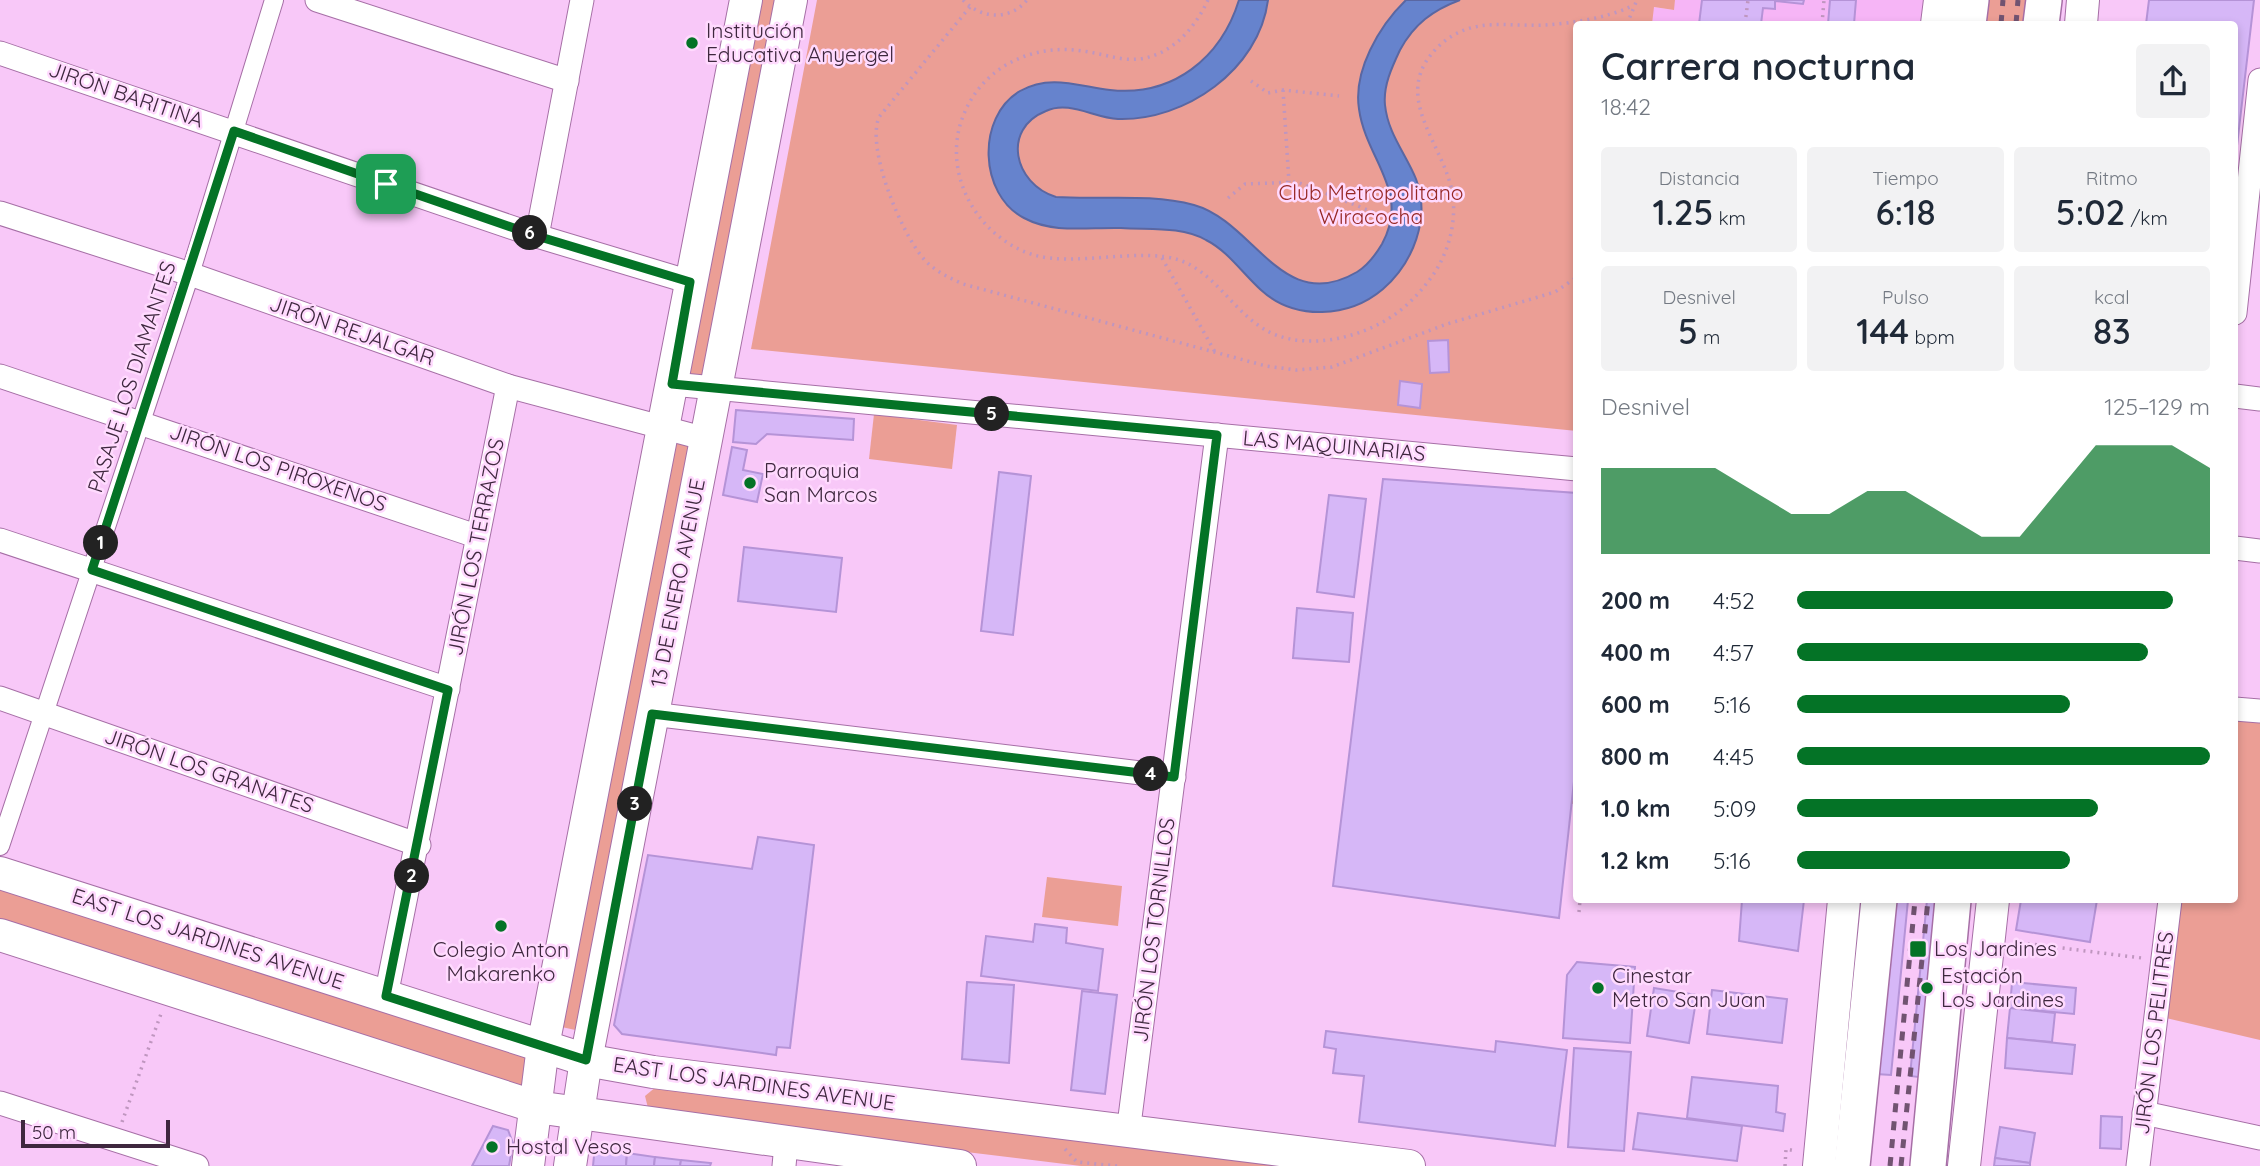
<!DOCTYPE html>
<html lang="es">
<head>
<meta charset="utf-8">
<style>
  :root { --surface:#fff; --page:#f2f2f3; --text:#1f2937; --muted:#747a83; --accent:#047326 }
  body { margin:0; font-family:Quicksand,sans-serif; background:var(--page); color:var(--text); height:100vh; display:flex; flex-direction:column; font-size:26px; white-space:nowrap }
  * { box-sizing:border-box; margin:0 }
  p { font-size:23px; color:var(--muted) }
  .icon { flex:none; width:38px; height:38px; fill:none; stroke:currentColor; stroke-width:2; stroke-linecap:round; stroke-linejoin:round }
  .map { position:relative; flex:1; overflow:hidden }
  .details { position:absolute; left:1573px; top:21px; width:665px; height:882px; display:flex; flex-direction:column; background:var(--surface); border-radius:7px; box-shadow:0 4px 10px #0003 }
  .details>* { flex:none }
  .scale { position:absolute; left:21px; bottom:18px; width:149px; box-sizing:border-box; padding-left:7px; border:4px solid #3e273e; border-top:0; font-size:19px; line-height:24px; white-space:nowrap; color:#3e273e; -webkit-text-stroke:5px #ffdafe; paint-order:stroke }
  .pin { position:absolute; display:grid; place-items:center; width:60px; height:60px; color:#fff; margin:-30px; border-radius:14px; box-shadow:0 4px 10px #0006 }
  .km { position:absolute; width:35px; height:35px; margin:-18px; border-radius:50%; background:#222; color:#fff; font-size:19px; line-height:35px; text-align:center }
  .round { display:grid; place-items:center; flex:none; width:74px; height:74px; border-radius:7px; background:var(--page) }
  .headline { display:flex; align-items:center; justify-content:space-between; height:119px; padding:0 28px }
  h1 { font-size:38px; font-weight:600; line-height:52px }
  .metrics { display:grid; grid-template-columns:repeat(3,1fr); gap:10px; height:119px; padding:7px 28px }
  .metrics div { display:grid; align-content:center; border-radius:7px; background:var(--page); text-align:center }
  .metrics b { font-size:35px; font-weight:600 }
  .metrics small { font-size:19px; font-weight:400 }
  .metrics p { font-size:19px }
  .chart { height:196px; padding:14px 28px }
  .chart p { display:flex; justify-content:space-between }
  .chart svg { width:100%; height:126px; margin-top:7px; fill:var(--accent); opacity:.7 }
  ul { padding:0 28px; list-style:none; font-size:23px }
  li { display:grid; grid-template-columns:112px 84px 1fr; align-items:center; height:52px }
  li i { height:18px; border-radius:9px; background:var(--accent) }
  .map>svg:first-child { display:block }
</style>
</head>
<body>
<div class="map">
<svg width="2260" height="1166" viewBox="0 0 2260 1166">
  <rect width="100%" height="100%" fill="#f8c8f8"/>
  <path fill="#f6b5f6" d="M1675,0H1923L1921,24H1652L1653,7L1673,10Z"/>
  <g fill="#eb9e95">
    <path d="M753,0H784L712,376L687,379Z"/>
    <path d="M817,0H1675L1674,10L1654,7L1652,24H1577V431L751,349Z"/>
    <path d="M1982,0H2033L2031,24H1979Z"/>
    <path d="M874,414L957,425L952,469L869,459Z"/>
    <path d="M673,443L692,446L580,1031L557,1026Z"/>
    <path d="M2235,717L2260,719V1040L2166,1018L2181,900H2235Z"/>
    <path d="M1047,877L1122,886L1118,926L1042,917Z"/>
    <path d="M0,889L529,1057L523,1089L0,922Z"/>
    <path d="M657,1086L1281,1166H1081L654,1114L648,1108L645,1096Z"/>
  </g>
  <path fill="#6683cd" stroke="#5a67a2" stroke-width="2" d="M1239,0H1268C1259,70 1185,121 1118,119C1094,118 1069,100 1046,111C1001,129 1014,184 1056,197C1101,200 1150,193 1194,205C1255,222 1282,316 1357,272C1367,266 1376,254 1382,244C1411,191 1366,160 1359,109C1353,71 1379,26 1406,0H1460C1433,10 1414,24 1400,50C1392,67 1383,86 1385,105C1388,134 1406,154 1416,179C1431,218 1413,263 1383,289C1349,318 1295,321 1261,290C1243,274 1228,251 1206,240C1181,226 1149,230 1121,228C1088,227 1054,234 1024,218C979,195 976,117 1020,91C1050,74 1078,86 1110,90C1173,97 1221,58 1239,0Z"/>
  <g fill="#d6b7f7" stroke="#b593d7" stroke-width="2">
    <path d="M1702,0H1804L1803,4L1775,1V9L1763,8L1761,24H1699Z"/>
    <path d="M1830,0H1856L1854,24H1828Z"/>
    <path d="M2149,0H2254L2235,163V24H2146Z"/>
    <path d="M1448,340L1449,372L1430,373L1428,341Z"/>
    <path d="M1400,381L1422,384L1420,408L1398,405Z"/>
    <path d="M736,410L854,419L853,440L767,434L756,444L733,442Z"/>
    <path d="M732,447L747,450L743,470L763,474L757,502L723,495Z"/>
    <path d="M999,472L1031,476L1013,635L981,631Z"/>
    <path d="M1383,479L1577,493V754L1559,918L1333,886Z"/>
    <path d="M1329,495L1366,499L1354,597L1317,592Z"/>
    <path d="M744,547L842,558L836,612L738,601Z"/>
    <path d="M1297,608L1353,613L1349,662L1293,658Z"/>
    <path d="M758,837L814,845L790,1048L777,1047L776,1055L622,1034L614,1025L648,855L752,869Z"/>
    <path d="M1742,900H1804L1798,951L1739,941Z"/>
    <path d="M1893,900H1908L1891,1075L1876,1074Z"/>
    <path d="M1927,900H1943L1926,1078L1910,1076Z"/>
    <path d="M2021,900H2097L2090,942L2016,930Z"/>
    <path d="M1035,924L1067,928L1066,943L1103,949L1098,991L981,976L986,936L1033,942Z"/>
    <path d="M1577,962L1635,967L1630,1043L1563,1038L1567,975Z"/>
    <path d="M967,982L1014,985L1009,1063L962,1059Z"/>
    <path d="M2012,982L2076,988L2074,1014L2010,1008Z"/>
    <path d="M1654,988L1697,995L1689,1043L1647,1036Z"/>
    <path d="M1712,990L1787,999L1782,1043L1707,1034Z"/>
    <path d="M1082,991L1117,995L1105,1094L1071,1090Z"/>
    <path d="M2010,1008L2055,1013L2052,1042L2007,1038Z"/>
    <path d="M1326,1031L1495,1052L1496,1041L1567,1050L1555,1146L1359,1122L1364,1076L1333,1073L1336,1049L1324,1047Z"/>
    <path d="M2007,1038L2075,1045L2072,1074L2005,1068Z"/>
    <path d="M1574,1048L1631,1052L1624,1151L1568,1147Z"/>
    <path d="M1692,1077L1778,1086L1776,1112L1785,1114L1783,1131L1687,1118Z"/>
    <path d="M1638,1113L1742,1126L1737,1161L1633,1149Z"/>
    <path d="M2101,1116L2122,1117L2121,1149L2100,1148Z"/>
    <path d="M493,1126L508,1130L513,1143L509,1166H472Z"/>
    <path d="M2000,1127L2035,1133L2030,1163L1995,1158Z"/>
    <path d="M601,1150L627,1153L626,1166H593L594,1156Z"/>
    <path d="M627,1153L655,1157L654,1166H626Z"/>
    <path d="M655,1157L681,1160L680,1166H654Z"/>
    <path d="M1995,1158L2030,1163V1166H1994Z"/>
    <path d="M681,1160L711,1163L710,1166H680Z"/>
  </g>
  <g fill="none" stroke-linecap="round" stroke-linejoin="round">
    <g stroke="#a66fa6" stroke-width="20">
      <path id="pedestrian" d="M0,846L190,274L274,0"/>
    </g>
    <g stroke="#a66fa6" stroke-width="25">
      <g id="minor">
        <path d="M317,0L567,81"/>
        <path d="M0,53L537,236L690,282"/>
        <path d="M0,213L190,274L508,386L706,439"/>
        <path d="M537,236L582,0"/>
        <path d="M2235,313L2260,80"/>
        <path d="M0,376L476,536"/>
        <path d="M672,384L1577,469"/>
        <path d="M2235,396L2260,399"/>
        <path d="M0,540L448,689"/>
        <path d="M2235,548L2260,551"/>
        <path d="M0,698L419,845"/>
        <path d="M2235,709L2260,711"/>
        <path d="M652,714L1174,777"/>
        <path d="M386,996L508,386"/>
        <path d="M0,1103L197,1166"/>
        <path d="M2144,1113L2260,1138"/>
        <path d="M1128,1133L1217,435"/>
        <path d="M784,1166L786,1144"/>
        <path d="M2138,1166L2170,900"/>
      </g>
    </g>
    <g stroke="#a66fa6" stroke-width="34">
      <g id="secondary">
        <path d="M1937,24L1940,0"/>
        <path d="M2081,24L2083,0"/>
        <path d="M0,873L586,1060L653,1072L1409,1166"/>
        <path d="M0,935L536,1107L960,1166"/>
        <path d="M528,1166L543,1046L746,0"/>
        <path d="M570,1166L586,1060L791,0"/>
        <path d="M1819,1166L1844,900"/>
        <path d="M1964,1166L1993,900"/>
      </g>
    </g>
    <g stroke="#a66fa6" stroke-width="38">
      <g id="primary">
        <path d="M1968,24L1971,0"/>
        <path d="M2041,24L2044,0"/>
        <path d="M1852,1166L1879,900"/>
        <path d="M1928,1166L1953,900"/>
      </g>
    </g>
    <g stroke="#bf96bf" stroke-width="3.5" stroke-dasharray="2 5" stroke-linecap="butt">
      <path d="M963,0C981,19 1010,21 1027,0"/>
      <path d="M1208,0C1192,34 1164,63 1124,59C1110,57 1097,53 1083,51C1031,43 980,68 962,119C942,175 978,238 1034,255C1075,267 1141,247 1179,260C1218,273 1237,320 1276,335C1308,347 1347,340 1377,325C1400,314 1418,296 1433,275C1448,253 1456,225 1453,197C1446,144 1386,95 1440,45C1472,16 1507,27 1545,25C1573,23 1607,18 1632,6"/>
      <path d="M970,7L879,117C866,149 901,232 923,258C934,271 948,277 963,284L1266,366L1296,370L1332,367L1447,324L1555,292L1577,277"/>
      <path d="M1627,24L1637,0"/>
      <path d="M1745,24L1748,0"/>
      <path d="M1822,24L1824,0"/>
      <path d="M1251,81L1268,93L1283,90L1339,96"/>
      <path d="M1283,90L1289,182"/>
      <path d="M1228,198L1245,184L1297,182L1373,212"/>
      <path d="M1162,258L1215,352"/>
      <path d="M1572,802L1577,803"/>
      <path d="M1579,912L1580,900"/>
      <path d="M2014,942L2142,958"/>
      <path d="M122,1122L162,1011"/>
      <path d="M1065,1149L1077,1162L1117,1166"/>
      <path d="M1785,1166L1786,1149L1796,1151"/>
    </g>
    <use href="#pedestrian" stroke="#fff" stroke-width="18"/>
    <use href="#minor" stroke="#fff" stroke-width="23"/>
    <use href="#secondary" stroke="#fff" stroke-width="32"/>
    <use href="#primary" stroke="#fff" stroke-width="35"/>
    <g stroke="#715371" stroke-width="5" stroke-dasharray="9 9" stroke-linecap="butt">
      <path d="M2001,24L2003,0"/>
      <path d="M2016,24L2018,0"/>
      <path d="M1890,1166L1915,900"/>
      <path d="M1901,1166L1928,900"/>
    </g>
  </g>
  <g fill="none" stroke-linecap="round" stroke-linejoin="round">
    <g stroke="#fff" stroke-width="14">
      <path id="route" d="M234,131L537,236L690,282L672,384L1217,435L1174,777L652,714L586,1060L386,996L448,690L92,570Z"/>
    </g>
    <use href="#route" stroke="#047326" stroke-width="9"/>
  </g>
  <g fill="#047326" stroke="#ffdafe" stroke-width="2.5">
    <circle cx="692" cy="43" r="7"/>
    <circle cx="750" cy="483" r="7"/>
    <circle cx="501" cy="926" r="7"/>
    <rect x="1909" y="940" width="18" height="18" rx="3.5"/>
    <circle cx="1598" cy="988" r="7"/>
    <circle cx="1927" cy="988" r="7"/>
    <circle cx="492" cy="1147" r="7"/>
  </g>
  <g text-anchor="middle" stroke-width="5" stroke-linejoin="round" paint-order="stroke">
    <g font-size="21" fill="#3e273e" stroke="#ffdafe" text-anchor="start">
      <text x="706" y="38">Institución<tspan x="706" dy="24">Educativa Anyergel</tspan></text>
      <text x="764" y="478">Parroquia<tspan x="764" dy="24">San Marcos</tspan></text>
      <text x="1934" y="956">Los Jardines</text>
      <text x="501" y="957" text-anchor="middle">Colegio Anton<tspan x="501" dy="24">Makarenko</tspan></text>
      <text x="1612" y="983">Cinestar<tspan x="1612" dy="24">Metro San Juan</tspan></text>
      <text x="1941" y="983">Estación<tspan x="1941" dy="24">Los Jardines</tspan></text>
      <text x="506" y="1154">Hostal Vesos</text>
    </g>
    <g font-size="21" fill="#3e273e" stroke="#ffdafe">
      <text transform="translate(126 95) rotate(19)" y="7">JIRÓN BARITINA</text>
      <text transform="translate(352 331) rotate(19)" y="7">JIRÓN REJALGAR</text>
      <text transform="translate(132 377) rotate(-72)" y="7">PASAJE LOS DIAMANTES</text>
      <text transform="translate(1334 446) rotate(5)" y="7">LAS MAQUINARIAS</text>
      <text transform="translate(278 468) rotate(19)" y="7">JIRÓN LOS PIROXENOS</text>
      <text transform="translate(476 547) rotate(-79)" y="7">JIRÓN LOS TERRAZOS</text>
      <text transform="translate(678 583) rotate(-79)" y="7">13 DE ENERO AVENUE</text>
      <text transform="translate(209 771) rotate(19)" y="7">JIRÓN LOS GRANATES</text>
      <text transform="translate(1154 930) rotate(-83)" y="7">JIRÓN LOS TORNILLOS</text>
      <text transform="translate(208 939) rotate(18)" y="7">EAST LOS JARDINES AVENUE</text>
      <text transform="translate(2154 1033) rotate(-83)" y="7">JIRÓN LOS PELITRES</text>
      <text transform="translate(754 1084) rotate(8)" y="7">EAST LOS JARDINES AVENUE</text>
    </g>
    <g font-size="21" fill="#972825" stroke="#ffdafe">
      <text x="1371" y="200">Club Metropolitano<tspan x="1371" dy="24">Wiracocha</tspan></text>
    </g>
  </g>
</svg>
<div class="scale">50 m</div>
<div class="pin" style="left:386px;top:184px;background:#1e9e55"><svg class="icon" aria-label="arrive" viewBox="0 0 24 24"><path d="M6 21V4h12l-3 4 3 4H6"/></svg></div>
<b class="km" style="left:101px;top:543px">1</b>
<b class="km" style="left:412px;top:876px">2</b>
<b class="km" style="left:635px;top:804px">3</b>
<b class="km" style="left:1151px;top:774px">4</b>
<b class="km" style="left:992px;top:414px">5</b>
<b class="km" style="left:530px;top:233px">6</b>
<section class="details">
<div class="headline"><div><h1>Carrera nocturna</h1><p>18:42</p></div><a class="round"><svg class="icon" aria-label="share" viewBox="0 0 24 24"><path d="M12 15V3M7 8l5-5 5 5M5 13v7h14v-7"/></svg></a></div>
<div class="metrics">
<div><p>Distancia</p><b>1.25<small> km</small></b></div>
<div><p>Tiempo</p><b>6:18</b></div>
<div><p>Ritmo</p><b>5:02<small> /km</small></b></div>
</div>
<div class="metrics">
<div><p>Desnivel</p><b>5<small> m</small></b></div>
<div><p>Pulso</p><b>144<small> bpm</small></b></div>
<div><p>kcal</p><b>83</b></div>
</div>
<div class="chart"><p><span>Desnivel</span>125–129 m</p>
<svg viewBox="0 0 160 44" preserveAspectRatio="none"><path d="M0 44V14L10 14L20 14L30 14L40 22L50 30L60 30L70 22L80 22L90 30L100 38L110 38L120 22L130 6L140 6L150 6L160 14V44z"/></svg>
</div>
<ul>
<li><b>200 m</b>4:52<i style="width:91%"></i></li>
<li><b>400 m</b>4:57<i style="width:85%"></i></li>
<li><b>600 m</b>5:16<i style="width:66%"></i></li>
<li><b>800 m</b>4:45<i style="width:100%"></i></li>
<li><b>1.0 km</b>5:09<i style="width:73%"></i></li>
<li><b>1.2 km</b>5:16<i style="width:66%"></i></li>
</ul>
</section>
</div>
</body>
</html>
